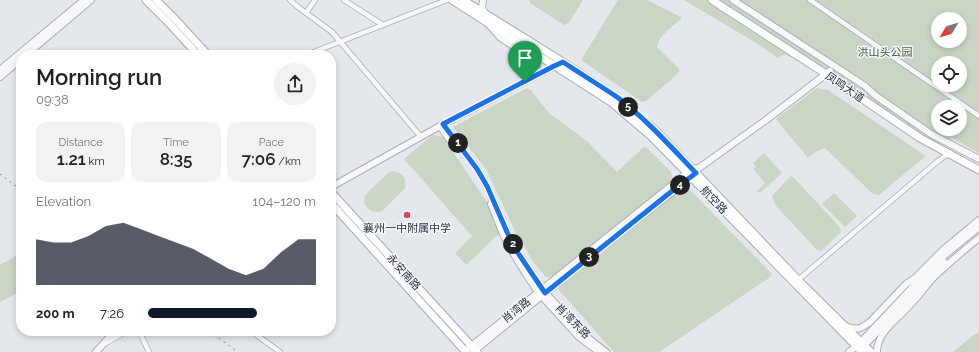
<!DOCTYPE html>
<html lang="en">
<head>
<meta charset="utf-8">
<style>
  :root { --surface:#fff; --page:#f2f2f2; --text:#222; --muted:#767676; --accent:#111827 }
  body { margin:0; font-family:Raleway,"Noto Sans SC",sans-serif; background:var(--page); color:var(--text); height:100vh; display:flex; flex-direction:column; font-size:15px; white-space:nowrap }
  * { box-sizing:border-box; margin:0 }
  p { font-size:13px; color:var(--muted) }
  .icon { flex:none; width:22px; height:22px; fill:none; stroke:currentColor; stroke-width:2; stroke-linecap:round; stroke-linejoin:round }
  .map { position:relative; flex:1; overflow:hidden }
  .side { position:absolute; left:16px; top:50px; width:320px; height:286px; display:flex; flex-direction:column; background:var(--surface); border-radius:16px; box-shadow:0 2px 6px #0003 }
  .side>* { flex:none }
  .needle { width:26px; rotate:232deg }
  .tools { position:absolute; left:931px; top:12px; display:grid; gap:8px }
  .tools a { display:grid; place-items:center; width:36px; height:36px; border-radius:50%; background:var(--surface); box-shadow:0 2px 6px #0003; font-size:20px }
  .pin { position:absolute; display:grid; place-items:center; width:34px; height:34px; color:#fff; margin:-41px -17px; border-radius:50% 50% 50% 0; rotate:-45deg; box-shadow:0 0 4px #0007 }
  .pin .icon { rotate:45deg }
  .km { position:absolute; width:20px; height:20px; margin:-10px; border-radius:50%; background:#222; color:#fff; font-size:11px; line-height:20px; text-align:center }
  .round { display:grid; place-items:center; flex:none; width:42px; height:42px; border-radius:21px; background:var(--page) }
  .headline { display:flex; align-items:center; justify-content:space-between; height:68px; padding:0 20px }
  h1 { font-size:22px; font-weight:600; line-height:30px }
  .stats { display:grid; grid-template-columns:repeat(3,1fr); gap:6px; height:68px; padding:4px 20px }
  .stats div { display:grid; align-content:center; border-radius:10px; background:var(--page); text-align:center }
  .stats b { font-size:17px; font-weight:600 }
  .stats small { font-size:11px; font-weight:400 }
  .stats p { font-size:11px }
  .chart { height:112px; padding:8px 20px }
  .chart p { display:flex; justify-content:space-between }
  .chart svg { width:100%; height:72px; margin-top:4px; fill:var(--accent); opacity:.7 }
  ul { padding:0 20px; list-style:none; font-size:13px }
  li { display:grid; grid-template-columns:64px 48px 1fr; align-items:center; height:30px }
  li i { height:10px; border-radius:5px; background:var(--accent) }
  .map>svg:first-child { display:block }
</style>
</head>
<body>
<div class="map">
<svg width="979" height="352" viewBox="0 0 979 352">
  <rect width="100%" height="100%" fill="#e4e7ec"/>
  <g fill="#c9d6c5" fill-rule="evenodd">
    <path d="M529,0H583L569,23L564,25L530,3Z"/>
    <path d="M618,0H647L681,17V19C672,27 659,35 657,47L679,69V72L674,77L646,101L642,102L581,60Z"/>
    <path d="M684,0H979V153L952,138L942,145L785,54L778,58L756,43ZM938,19H960V41H938ZM938,63H960V85H938ZM938,107H960V129H938Z"/>
    <path d="M527,88L531,90L549,113L587,141L617,172L645,146L671,172C674,180 668,183 663,189L553,277H546L534,263L516,233L486,169L453,127Z"/>
    <path d="M817,88L828,90L926,156L879,195L873,194L825,148L817,151L808,158L776,119Z"/>
    <path d="M433,135L443,137L487,202L499,234L466,265L455,253L472,236L404,159Z"/>
    <path d="M764,153L782,173L760,193L757,191L765,183L753,169L756,167L753,163Z"/>
    <path d="M392,171C402,172 407,178 405,188L382,211C371,215 360,205 366,194L388,173Z"/>
    <path d="M791,176L794,178L839,226L841,232L821,251L817,250L776,206L772,196Z"/>
    <path d="M685,185L772,274L769,278L659,352H614L559,290L558,286Z"/>
    <path d="M834,193L857,216L845,227L822,204Z"/>
    <path d="M21,253V291L0,302V265Z"/>
    <path d="M979,331V352H953L955,350Z"/>
  </g>
  <g fill="none" stroke-linecap="round" stroke-linejoin="round">
    <g stroke="#a9aeb7" stroke-width="6">
      <g id="minor">
        <path d="M290,0L298,7L332,32L421,137"/>
        <path d="M344,0L383,25"/>
        <path d="M810,0L979,116"/>
        <path d="M306,13L315,0"/>
        <path d="M306,55L447,0"/>
        <path d="M798,280L938,161L948,154"/>
        <path d="M139,331L149,352"/>
        <path d="M251,331L280,352"/>
        <path d="M106,343L127,331"/>
      </g>
    </g>
    <g stroke="#a9aeb7" stroke-width="8">
      <g id="tertiary">
        <path d="M483,0L482,7L485,14"/>
        <path d="M733,0L865,86L876,96L931,134L979,159"/>
        <path d="M490,26L501,38L534,60C539,67 536,71 530,77"/>
        <path d="M26,55L91,0"/>
        <path d="M0,70L84,0"/>
        <path d="M0,77L21,59"/>
        <path d="M443,124L477,169L487,186L507,232L516,250L542,289L583,334L606,352"/>
        <path d="M440,126L452,143"/>
        <path d="M331,187L440,126L558,64"/>
        <path d="M491,204L503,234L512,251L524,271L538,292L579,337L599,352"/>
        <path d="M845,326C857,330 859,330 870,322L906,284L915,278L944,249L979,220"/>
        <path d="M862,348L944,262"/>
        <path d="M465,351L692,169L699,168L766,120L830,71"/>
        <path d="M96,352L115,331"/>
        <path d="M473,352C546,292 619,233 694,175"/>
        <path d="M849,352L857,346L924,275L945,255L979,227"/>
        <path d="M877,352C877,332 898,319 910,305C919,296 927,284 936,275C950,262 964,250 979,238"/>
      </g>
    </g>
    <g stroke="#a9aeb7" stroke-width="9">
      <path id="secondary" d="M712,0L826,74L920,138L979,170"/>
    </g>
    <g stroke="#a3abb8" stroke-width="9">
      <g id="primary">
        <path d="M146,0L168,22L198,55"/>
        <path d="M156,0L174,18L208,55"/>
        <path d="M452,0L611,102L651,136L862,352"/>
        <path d="M463,0L563,62L617,98L656,131L798,280L871,352"/>
        <path d="M331,192L477,352"/>
        <path d="M331,203L466,352"/>
      </g>
    </g>
    <use href="#minor" stroke="#f7f8fa" stroke-width="4.5"/>
    <use href="#tertiary" stroke="#f7f8fa" stroke-width="6"/>
    <use href="#secondary" stroke="#fff" stroke-width="7"/>
    <use href="#primary" stroke="#fff" stroke-width="7"/>
    <g stroke="#7d8696" stroke-width="1" stroke-dasharray="2 4" stroke-linecap="butt">
      <path d="M0,174L21,190"/>
      <path d="M209,331L238,352"/>
    </g>
  </g>
  <g fill="none" stroke-linecap="round" stroke-linejoin="round">
    <g stroke="#fff" stroke-width="8">
      <path id="route" d="M563,62C581,74 599,85 617,97C646,119 671,147 696,173L672,191L545,293L516,250L507,232L487,186L477,169L443,124L554,66Z"/>
    </g>
    <use href="#route" stroke="#1a73e8" stroke-width="5"/>
  </g>
  <circle fill="#d1495b" stroke="#f4f6f9" stroke-width="1.5" cx="407" cy="215" r="4"/>
  <g text-anchor="middle" stroke-width="3" stroke-linejoin="round" paint-order="stroke">
    <g font-size="11" fill="#3f6138" stroke="#f4f6f9">
      <text x="885" y="56">洪山头公园</text>
    </g>
    <g font-size="11" fill="#2b3445" stroke="#f4f6f9">
      <text transform="translate(845 87) rotate(34)" y="4">凤鸣大道</text>
      <text transform="translate(714 200) rotate(46)" y="4">航空路</text>
      <text transform="translate(404 272) rotate(48)" y="4">永安南路</text>
      <text transform="translate(516 310) rotate(-39)" y="4">肖湾路</text>
      <text transform="translate(573 321) rotate(45)" y="4">肖湾东路</text>
    </g>
    <g font-size="11" fill="#2b3445" stroke="#f4f6f9">
      <text x="407" y="232">襄州一中附属中学</text>
    </g>
  </g>
</svg>
<div class="tools">
<a><svg class="needle" viewBox="-14 -14 28 28"><path d="M0-13l5 13h-10z" fill="#e53935"/><path d="M0 13l5-13h-10z" fill="#767676"/></svg></a>
<a><svg class="icon" aria-label="locate" viewBox="0 0 24 24"><circle cx="12" cy="12" r="6"/><path d="M12 2v4M12 18v4M2 12h4M18 12h4"/></svg></a>
<a><svg class="icon" aria-label="layers" viewBox="0 0 24 24"><path d="M12 4l9 5-9 5-9-5zM3 14l9 5 9-5"/></svg></a>
</div>
<div class="pin" style="left:525px;top:82px;background:#1e9e55"><svg class="icon" aria-label="arrive" viewBox="0 0 24 24"><path d="M6 21V4h12l-3 4 3 4H6"/></svg></div>
<b class="km" style="left:458px;top:143px">1</b>
<b class="km" style="left:513px;top:244px">2</b>
<b class="km" style="left:589px;top:257px">3</b>
<b class="km" style="left:680px;top:185px">4</b>
<b class="km" style="left:628px;top:107px">5</b>
<section class="side">
<div class="headline"><div><h1>Morning run</h1><p>09:38</p></div><a class="round"><svg class="icon" aria-label="share" viewBox="0 0 24 24"><path d="M12 15V3M7 8l5-5 5 5M5 13v7h14v-7"/></svg></a></div>
<div class="stats">
<div><p>Distance</p><b>1.21<small> km</small></b></div>
<div><p>Time</p><b>8:35</b></div>
<div><p>Pace</p><b>7:06<small> /km</small></b></div>
</div>
<div class="chart"><p><span>Elevation</span>104–120 m</p>
<svg viewBox="0 0 160 44" preserveAspectRatio="none"><path d="M0 44V16L10 18L20 18L30 14L40 8L50 6L60 10L70 14L80 18L90 22L100 28L110 34L120 38L130 34L140 24L150 16L160 16V44z"/></svg>
</div>
<ul>
<li><b>200 m</b>7:26<i style="width:65%"></i></li>
</ul>
</section>
</div>
</body>
</html>
